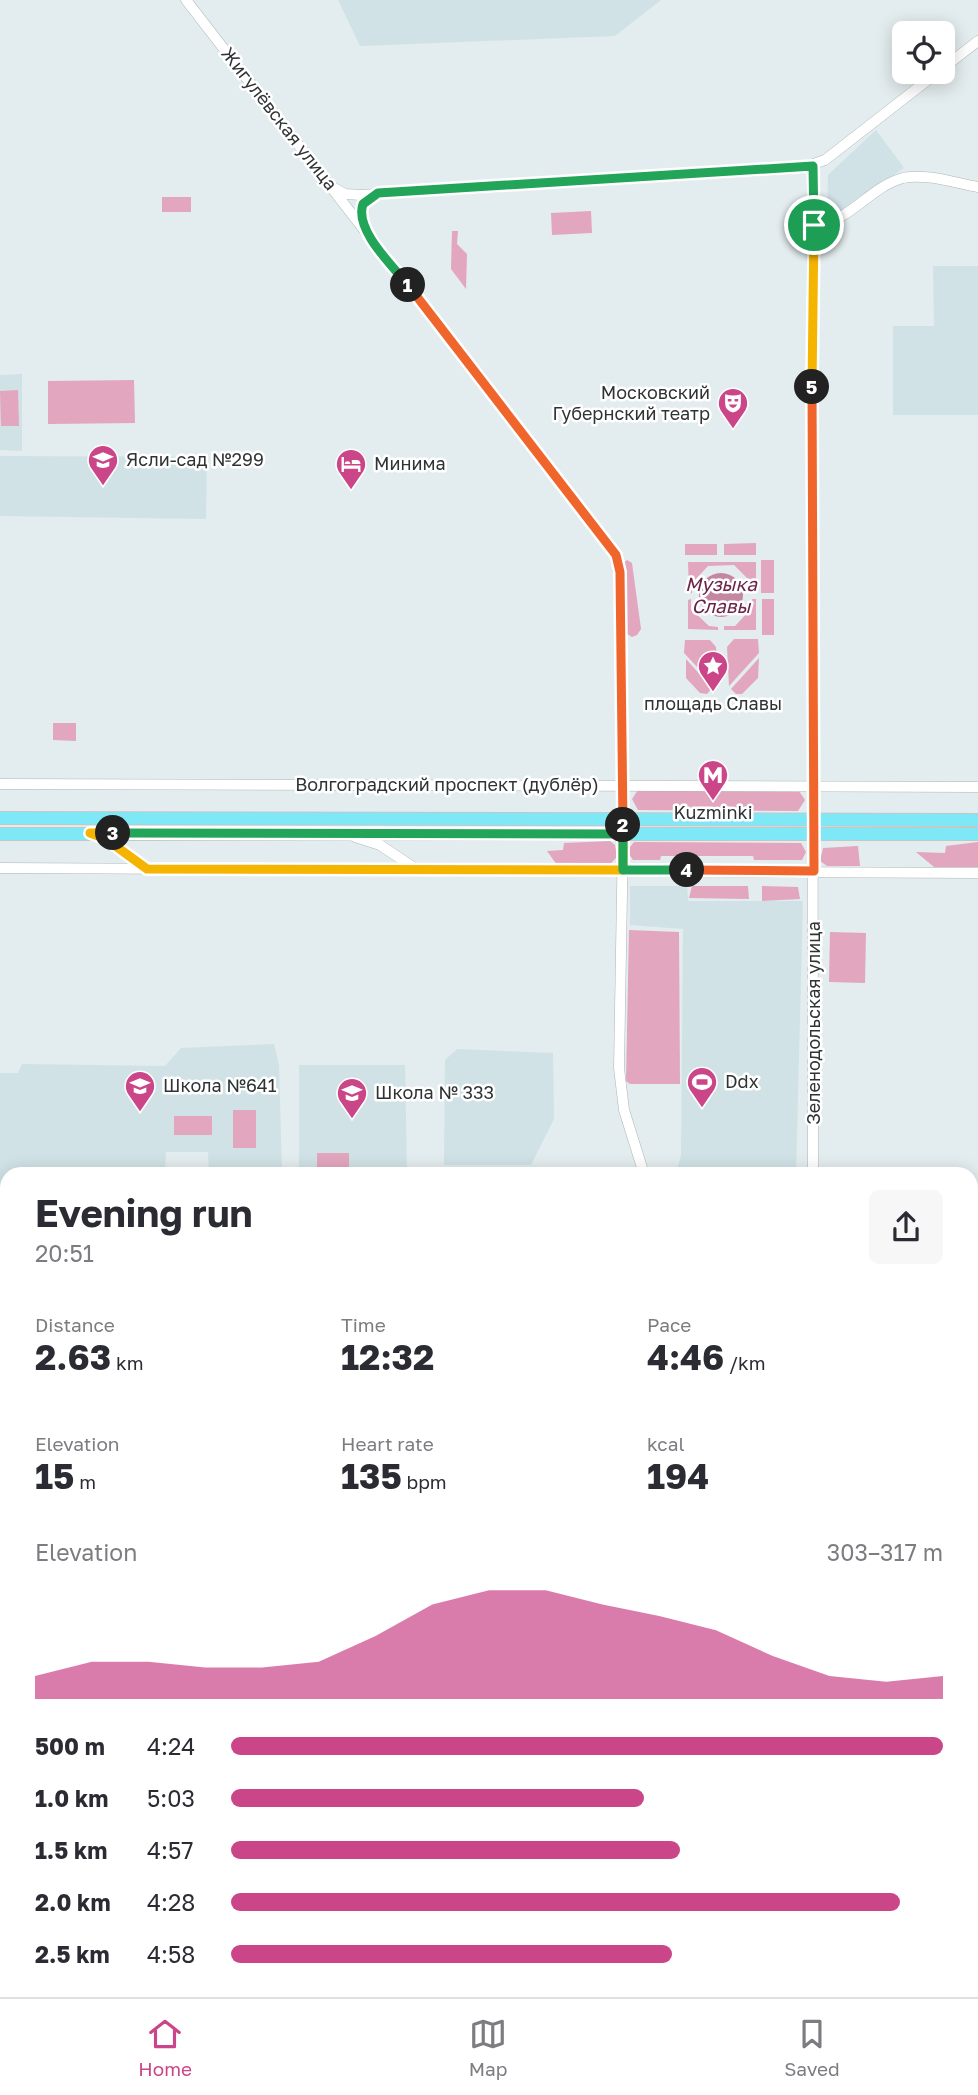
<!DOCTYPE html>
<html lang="en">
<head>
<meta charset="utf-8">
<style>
  :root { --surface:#fff; --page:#f7f7f7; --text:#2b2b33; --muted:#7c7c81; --line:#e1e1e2; --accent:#cb4688 }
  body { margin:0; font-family:"Golos Text",sans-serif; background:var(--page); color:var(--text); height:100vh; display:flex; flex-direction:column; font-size:26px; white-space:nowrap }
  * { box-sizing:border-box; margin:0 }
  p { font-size:23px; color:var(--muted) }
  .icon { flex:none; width:38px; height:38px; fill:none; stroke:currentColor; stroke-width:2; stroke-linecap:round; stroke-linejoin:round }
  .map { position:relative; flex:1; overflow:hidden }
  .panel { position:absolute; left:0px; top:1167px; width:978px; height:831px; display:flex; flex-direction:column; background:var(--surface); border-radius:21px 21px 0 0; box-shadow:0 4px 18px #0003 }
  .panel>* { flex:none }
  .fabs { position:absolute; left:892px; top:21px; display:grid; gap:14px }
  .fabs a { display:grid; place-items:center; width:63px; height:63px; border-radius:10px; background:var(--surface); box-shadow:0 4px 18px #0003; font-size:35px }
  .pin { position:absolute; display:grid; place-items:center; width:60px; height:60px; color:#fff; margin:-30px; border:4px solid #fff; border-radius:50%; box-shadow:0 2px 7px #0007 }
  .km { position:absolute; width:35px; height:35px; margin:-18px; border-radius:50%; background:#222; color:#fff; font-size:19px; line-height:35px; text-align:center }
  .round { display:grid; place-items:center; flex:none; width:74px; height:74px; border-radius:10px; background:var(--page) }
  .summary { display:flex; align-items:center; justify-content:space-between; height:119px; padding:0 35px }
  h1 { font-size:38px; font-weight:700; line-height:52px }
  .stats { display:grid; grid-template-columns:repeat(3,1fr); gap:10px; height:119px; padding:7px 35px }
  .stats div { display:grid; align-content:center }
  .stats b { font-size:35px; font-weight:700 }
  .stats small { font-size:19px; font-weight:400 }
  .stats p { font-size:19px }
  .chart { height:196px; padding:14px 35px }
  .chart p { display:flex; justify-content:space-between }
  .chart svg { width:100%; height:126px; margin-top:7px; fill:var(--accent); opacity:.7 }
  ul { padding:0 35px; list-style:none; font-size:23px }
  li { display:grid; grid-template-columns:112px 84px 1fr; align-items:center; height:52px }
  li i { height:18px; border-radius:9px; background:var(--accent) }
  .tabs { display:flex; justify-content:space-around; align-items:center; height:98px; border-top:2px solid var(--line); background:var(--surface); font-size:19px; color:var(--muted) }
  .tabs a { display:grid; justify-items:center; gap:4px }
  .tabs .selected { color:var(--accent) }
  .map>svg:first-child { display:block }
</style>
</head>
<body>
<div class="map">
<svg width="978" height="1997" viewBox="0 0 978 1997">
  <rect width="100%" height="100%" fill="#e3ecee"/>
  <g fill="#d0e2e6">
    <path d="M338,0H661L615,36L360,46Z"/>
    <path d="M876,130L904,168L827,220L828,175Z"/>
    <path d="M933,266H978V415H893V326H934Z"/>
    <path d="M22,374V451L0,450V375Z"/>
    <path d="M0,456L207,457L206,519L0,516Z"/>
    <path d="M630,886H687L688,901H803L796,1174H676L681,1155L683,929L630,925Z"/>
    <path d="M274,1044L279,1065L282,1174H209L208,1152H166L165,1174H7V1199H0V1073H18L22,1064L165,1066L181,1048Z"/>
    <path d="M457,1049L553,1053L554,1119L531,1165H444L445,1060Z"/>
    <path d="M299,1065H405L407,1174H299Z"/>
    <path d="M206,1992H547L546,1997H206Z"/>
  </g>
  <g fill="#e2a6be">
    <rect x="162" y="197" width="29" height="15"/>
    <path d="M591,211L592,233L552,235L551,213Z"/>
    <path d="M452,231H458L457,244L467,254L466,289L451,269Z"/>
    <path d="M134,380L135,423L48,424V381Z"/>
    <path d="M18,390L19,426H1L0,391Z"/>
    <path d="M756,543V555H724V544Z"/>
    <rect x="685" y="544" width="32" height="11"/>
    <path d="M627,560L632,563L641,629L637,635L632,637L624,632L623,563Z"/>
    <rect x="761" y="560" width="13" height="33"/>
    <path d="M688,562H756V593H751V582L734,565L708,566L692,583V593H689Z"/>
    <path d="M691,599V609L709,626L718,627V630L688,629V600Z"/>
    <path d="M752,599H756V630H724V626H735L752,608Z"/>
    <rect x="762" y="599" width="12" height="36"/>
    <path d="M734,639H758L759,653L729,686L727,647Z"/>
    <path d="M685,640H710L716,647L717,684L715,686L684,653Z"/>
    <path d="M759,658L758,678L742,694H736L731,689Z"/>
    <path d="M686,659L712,688L707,694L700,693L686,678Z"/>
    <path d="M53,723H76V741L53,740Z"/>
    <path d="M638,790L799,791L805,800L798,811L638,810L632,799Z"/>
    <path d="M610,841L615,845L617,857L609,865H557L547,851L563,850L564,843Z"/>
    <path d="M634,842L801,843L806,852L802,860H754L753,856H661L660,860H633L627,851Z"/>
    <path d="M978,842V867H934L916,852L945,853L946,846Z"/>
    <path d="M858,846L860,866H827L820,861L823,848Z"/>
    <path d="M692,886H748L749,899L689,898Z"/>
    <path d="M762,886L798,887L800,899L762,901Z"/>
    <path d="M629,930L679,932L680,1084H630L626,1081Z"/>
    <path d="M830,932L866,933L865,983L829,982Z"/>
    <rect x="233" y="1110" width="23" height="38"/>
    <rect x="174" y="1116" width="38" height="19"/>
    <rect x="317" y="1153" width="32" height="21"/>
    <path d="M971,1737H978V1997H816V1992H971Z"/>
    <rect x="207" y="1992" width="92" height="5"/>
  </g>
  <circle fill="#c487a0" cx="721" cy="595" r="22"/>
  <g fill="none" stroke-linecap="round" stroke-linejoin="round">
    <g stroke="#aeb6b8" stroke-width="11">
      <g id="minor">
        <path d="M186,0L616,555L620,572L623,834L619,1068L624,1110L644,1174"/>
        <path d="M943,68L978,41"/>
        <path d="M812,166L813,1174"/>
        <path d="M334,188L345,194L361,195L802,168L825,160L938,72"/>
        <path d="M363,224C358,210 362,201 376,195"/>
        <path d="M814,225C851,222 869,187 903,178C926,173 955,183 978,187"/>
        <path d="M0,784L978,787"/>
        <path d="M97,836L146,868"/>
        <path d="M355,837L380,845L416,869"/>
        <path d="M0,868L978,873"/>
        <path d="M0,1861L7,1872"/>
        <path d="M85,1992L88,1997"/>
        <path d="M587,1997L588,1992"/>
      </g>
    </g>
    <g stroke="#c5c6c6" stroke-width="14">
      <g id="major">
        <path d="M0,818L978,820"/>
        <path d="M0,834H978"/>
        <path d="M971,1527H978"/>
        <path d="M0,1621L7,1618"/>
      </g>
    </g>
    <use href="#minor" stroke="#fff" stroke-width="10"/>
    <use href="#major" stroke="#7fe8f7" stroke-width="12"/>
  </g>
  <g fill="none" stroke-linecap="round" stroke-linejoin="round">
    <g stroke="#fff" stroke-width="14">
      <path id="split-1" d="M408,285C393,266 354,230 363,204L378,193L813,166L814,225"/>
    </g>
    <g stroke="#fff" stroke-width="14">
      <path id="split-2" d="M408,285L616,555L620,572L623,825"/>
    </g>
    <g stroke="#fff" stroke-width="14">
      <path id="split-3" d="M113,833H90L106,839L147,869L623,870V825"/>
    </g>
    <g stroke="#fff" stroke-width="14">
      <path id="split-4" d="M113,833L623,834V870H687"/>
    </g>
    <g stroke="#fff" stroke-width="14">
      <path id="split-5" d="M687,870L814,871L812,387"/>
    </g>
    <g stroke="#fff" stroke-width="14">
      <path id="split-6" d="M812,387L814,225"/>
    </g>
    <use href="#split-1" stroke="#22a559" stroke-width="9"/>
    <use href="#split-2" stroke="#f0652b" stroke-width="9"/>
    <use href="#split-3" stroke="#f5b400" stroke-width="9"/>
    <use href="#split-4" stroke="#22a559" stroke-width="9"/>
    <use href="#split-5" stroke="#f0652b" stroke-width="9"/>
    <use href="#split-6" stroke="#f5b400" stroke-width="9"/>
  </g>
  <defs>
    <g id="theatre-pin" transform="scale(1.575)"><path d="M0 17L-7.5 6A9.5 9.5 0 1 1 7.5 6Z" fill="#cb4688" stroke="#fff"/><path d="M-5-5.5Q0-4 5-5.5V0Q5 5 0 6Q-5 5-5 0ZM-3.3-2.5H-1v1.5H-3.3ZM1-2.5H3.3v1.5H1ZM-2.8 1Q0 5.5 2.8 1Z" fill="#fff"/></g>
    <g id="school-pin" transform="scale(1.575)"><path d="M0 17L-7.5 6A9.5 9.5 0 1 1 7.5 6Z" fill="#cb4688" stroke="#fff"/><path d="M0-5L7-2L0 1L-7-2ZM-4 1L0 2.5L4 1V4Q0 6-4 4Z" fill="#fff"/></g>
    <g id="hotel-pin" transform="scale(1.575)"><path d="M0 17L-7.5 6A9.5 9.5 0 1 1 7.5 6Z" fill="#cb4688" stroke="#fff"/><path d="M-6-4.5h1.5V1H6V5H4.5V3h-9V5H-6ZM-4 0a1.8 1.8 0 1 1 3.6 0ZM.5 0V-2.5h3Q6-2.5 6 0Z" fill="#fff"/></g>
    <g id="sight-pin" transform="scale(1.575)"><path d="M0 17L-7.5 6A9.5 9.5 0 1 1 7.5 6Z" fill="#cb4688" stroke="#fff"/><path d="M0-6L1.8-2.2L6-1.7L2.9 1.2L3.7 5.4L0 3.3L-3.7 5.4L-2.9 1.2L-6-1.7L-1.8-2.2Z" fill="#fff"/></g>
    <g id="metro-pin" transform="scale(1.575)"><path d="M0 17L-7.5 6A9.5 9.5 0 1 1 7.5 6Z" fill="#cb4688" stroke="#fff"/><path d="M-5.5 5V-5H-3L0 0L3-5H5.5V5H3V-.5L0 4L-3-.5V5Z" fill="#fff"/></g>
    <g id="stadium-pin" transform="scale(1.575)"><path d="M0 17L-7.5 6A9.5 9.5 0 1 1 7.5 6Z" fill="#cb4688" stroke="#fff"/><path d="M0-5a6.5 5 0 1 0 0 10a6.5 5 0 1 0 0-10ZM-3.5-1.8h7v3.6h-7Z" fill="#fff"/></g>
  </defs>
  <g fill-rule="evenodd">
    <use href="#theatre-pin" x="733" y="403"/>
    <use href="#school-pin" x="103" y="460"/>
    <use href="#hotel-pin" x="351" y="464"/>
    <use href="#sight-pin" x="713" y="666"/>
    <use href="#metro-pin" x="713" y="775"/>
    <use href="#stadium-pin" x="702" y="1082"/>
    <use href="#school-pin" x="140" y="1086"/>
    <use href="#school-pin" x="352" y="1093"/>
  </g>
  <g text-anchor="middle" stroke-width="5" stroke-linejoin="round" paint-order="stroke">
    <g font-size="18" fill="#303334" stroke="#fff">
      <text transform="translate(279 119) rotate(52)" y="6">Жигулёвская улица</text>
      <text x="447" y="791">Волгоградский проспект (дублёр)</text>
      <text transform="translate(814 1023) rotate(-90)" y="6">Зеленодольская улица</text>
    </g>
    <g font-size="18" fill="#303334" stroke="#fff" text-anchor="start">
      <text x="710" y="399" text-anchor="end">Московский<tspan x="710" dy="21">Губернский театр</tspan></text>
      <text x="126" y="466">Ясли-сад №299</text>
      <text x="374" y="470">Минима</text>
      <text x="713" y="710" text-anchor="middle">площадь Славы</text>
      <text x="713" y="819" text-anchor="middle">Kuzminki</text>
      <text x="725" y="1088">Ddx</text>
      <text x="163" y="1092">Школа №641</text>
      <text x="375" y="1099">Школа № 333</text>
    </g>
    <g font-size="19" font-style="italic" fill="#6c2347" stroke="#fff">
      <text x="721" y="591">Музыка<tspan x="721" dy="22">Славы</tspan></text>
    </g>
  </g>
</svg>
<div class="fabs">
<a><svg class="icon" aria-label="locate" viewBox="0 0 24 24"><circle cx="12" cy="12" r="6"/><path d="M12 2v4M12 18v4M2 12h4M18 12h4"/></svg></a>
</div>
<div class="pin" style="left:814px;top:225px;background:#1e9e55"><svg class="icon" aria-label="arrive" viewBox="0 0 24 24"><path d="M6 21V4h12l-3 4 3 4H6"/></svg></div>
<b class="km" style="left:408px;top:285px">1</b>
<b class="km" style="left:623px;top:825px">2</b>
<b class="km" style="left:113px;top:833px">3</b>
<b class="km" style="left:687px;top:870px">4</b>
<b class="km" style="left:812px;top:387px">5</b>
<section class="panel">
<div class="summary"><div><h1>Evening run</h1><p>20:51</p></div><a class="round"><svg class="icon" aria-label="share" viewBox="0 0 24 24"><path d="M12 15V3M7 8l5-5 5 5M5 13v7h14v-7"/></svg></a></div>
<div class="stats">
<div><p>Distance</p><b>2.63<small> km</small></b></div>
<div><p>Time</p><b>12:32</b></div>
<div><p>Pace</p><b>4:46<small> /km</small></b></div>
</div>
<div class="stats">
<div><p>Elevation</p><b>15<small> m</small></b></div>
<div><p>Heart rate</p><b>135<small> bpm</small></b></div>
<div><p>kcal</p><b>194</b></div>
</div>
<div class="chart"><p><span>Elevation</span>303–317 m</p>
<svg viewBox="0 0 160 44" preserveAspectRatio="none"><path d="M0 44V36L10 31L20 31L30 33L40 33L50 31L60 22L70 11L80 6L90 6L100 11L110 15L120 20L130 29L140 36L150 38L160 36V44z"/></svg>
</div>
<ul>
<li><b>500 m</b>4:24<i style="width:100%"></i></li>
<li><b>1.0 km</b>5:03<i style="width:58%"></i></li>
<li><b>1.5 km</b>4:57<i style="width:63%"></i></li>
<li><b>2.0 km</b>4:28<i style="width:94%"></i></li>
<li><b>2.5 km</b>4:58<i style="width:62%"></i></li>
</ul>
</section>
</div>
<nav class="tabs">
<a class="selected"><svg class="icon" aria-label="home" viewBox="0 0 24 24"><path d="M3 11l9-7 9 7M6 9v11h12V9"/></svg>Home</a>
<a><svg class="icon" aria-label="map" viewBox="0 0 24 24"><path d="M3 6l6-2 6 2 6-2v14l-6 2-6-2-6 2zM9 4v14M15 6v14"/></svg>Map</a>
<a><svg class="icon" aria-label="saved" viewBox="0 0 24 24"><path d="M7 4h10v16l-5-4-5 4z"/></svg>Saved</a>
</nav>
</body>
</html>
